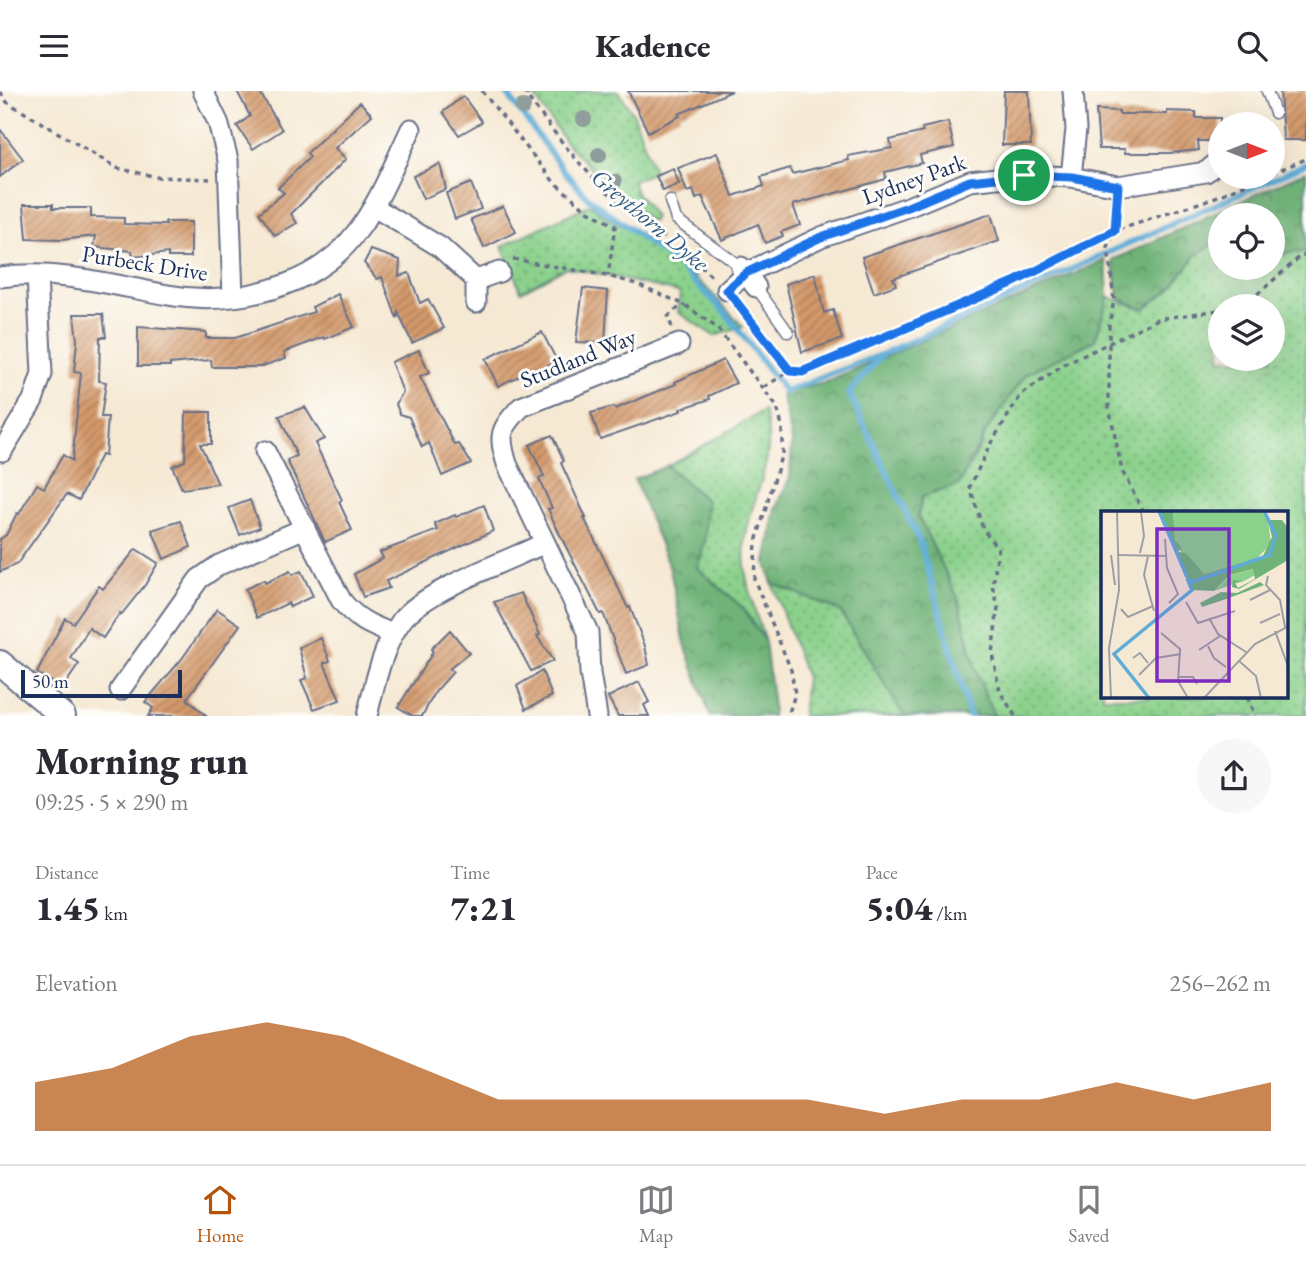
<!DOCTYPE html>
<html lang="en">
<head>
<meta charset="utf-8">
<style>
  :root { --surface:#fff; --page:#f7f7f7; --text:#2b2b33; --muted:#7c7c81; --line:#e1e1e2; --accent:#b45309 }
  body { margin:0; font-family:"EB Garamond",serif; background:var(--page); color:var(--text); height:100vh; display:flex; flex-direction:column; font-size:26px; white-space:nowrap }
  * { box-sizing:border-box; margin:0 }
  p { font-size:23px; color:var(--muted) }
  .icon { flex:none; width:38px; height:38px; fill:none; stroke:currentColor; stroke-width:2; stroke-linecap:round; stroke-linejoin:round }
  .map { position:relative; height:625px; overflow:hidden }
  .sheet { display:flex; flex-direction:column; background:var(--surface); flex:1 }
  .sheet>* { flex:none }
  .needle { width:46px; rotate:90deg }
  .tools { position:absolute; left:1208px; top:21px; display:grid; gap:14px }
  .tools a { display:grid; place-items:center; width:77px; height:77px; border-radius:50%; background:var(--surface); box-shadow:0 7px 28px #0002; font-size:35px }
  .scale { position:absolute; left:21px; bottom:18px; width:161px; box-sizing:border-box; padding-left:7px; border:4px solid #1b2f5e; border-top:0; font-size:19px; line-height:24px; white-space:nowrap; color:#1b2f5e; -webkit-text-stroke:5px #fdfcf7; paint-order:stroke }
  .pin { position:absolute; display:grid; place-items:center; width:60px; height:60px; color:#fff; margin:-30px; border:4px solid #fff; border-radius:50%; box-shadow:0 2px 7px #0007 }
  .round { display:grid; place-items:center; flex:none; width:74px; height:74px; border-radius:37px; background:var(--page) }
  .overview { display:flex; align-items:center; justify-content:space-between; height:119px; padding:0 35px }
  h1 { font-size:38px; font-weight:800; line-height:52px }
  .figures { display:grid; grid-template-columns:repeat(3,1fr); gap:10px; height:119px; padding:7px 35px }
  .figures div { display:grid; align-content:center }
  .figures b { font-size:35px; font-weight:800 }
  .figures small { font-size:19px; font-weight:400 }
  .figures p { font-size:19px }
  .chart { height:196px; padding:14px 35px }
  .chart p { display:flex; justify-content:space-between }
  .chart svg { width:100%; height:126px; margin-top:7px; fill:var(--accent); opacity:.7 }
  header { display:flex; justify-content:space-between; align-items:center; height:91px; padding:0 35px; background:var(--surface); font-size:32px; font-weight:800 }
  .tab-bar { display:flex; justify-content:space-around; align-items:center; height:98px; border-top:2px solid var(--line); background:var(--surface); font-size:19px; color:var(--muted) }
  .tab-bar a { display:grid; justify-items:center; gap:4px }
  .tab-bar .active { color:var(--accent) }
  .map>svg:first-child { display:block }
</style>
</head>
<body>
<header><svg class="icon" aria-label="menu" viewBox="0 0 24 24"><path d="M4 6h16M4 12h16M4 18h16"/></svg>Kadence<svg class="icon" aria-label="search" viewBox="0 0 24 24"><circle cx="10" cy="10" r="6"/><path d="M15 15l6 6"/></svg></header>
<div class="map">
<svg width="1306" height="625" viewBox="0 0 1306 625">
  <defs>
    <pattern id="green-dots" width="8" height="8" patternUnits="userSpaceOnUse" patternTransform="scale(1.75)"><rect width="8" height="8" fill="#8bd18c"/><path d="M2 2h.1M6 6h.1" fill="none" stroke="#71aa76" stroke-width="1.8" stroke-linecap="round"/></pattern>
    <pattern id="forest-crowns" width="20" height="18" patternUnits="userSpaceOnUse" patternTransform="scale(1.75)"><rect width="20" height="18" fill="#70b378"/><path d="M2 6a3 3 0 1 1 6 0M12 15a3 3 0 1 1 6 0" fill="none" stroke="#5b9266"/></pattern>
    <pattern id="building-hatch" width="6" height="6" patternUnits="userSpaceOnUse" patternTransform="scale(1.75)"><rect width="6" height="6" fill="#d4996a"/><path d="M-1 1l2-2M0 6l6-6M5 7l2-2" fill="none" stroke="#ab7d5a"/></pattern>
  </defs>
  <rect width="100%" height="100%" fill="#fdfcf7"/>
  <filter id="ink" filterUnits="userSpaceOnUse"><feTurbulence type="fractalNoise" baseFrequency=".0143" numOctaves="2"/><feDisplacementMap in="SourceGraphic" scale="14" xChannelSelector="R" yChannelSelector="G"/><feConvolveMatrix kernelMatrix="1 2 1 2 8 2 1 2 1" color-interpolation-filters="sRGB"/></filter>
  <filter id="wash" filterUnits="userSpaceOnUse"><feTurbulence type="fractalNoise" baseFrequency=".00686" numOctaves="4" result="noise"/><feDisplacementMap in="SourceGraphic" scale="28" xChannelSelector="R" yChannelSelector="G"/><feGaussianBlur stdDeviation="1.57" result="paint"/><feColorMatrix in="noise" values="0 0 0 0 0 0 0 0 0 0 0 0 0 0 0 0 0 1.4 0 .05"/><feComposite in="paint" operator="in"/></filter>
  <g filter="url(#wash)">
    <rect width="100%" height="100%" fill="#f6e9d4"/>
    <g fill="url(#green-dots)" stroke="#538075" stroke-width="2" fill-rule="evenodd">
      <path d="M540,0H618L634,24L654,81L632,90L636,101L655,126L652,131L611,98L567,53L533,3Z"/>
      <path d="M591,113C611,134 640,143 664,160C694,182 718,208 743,236L714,245L678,221L680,201L566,176L521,200L502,155Z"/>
      <path d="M1213,154L1220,159V177H1272V164L1306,160V625H994L975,578L959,509L918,425L922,406L972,373L985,342L1026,283L1095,249L1108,206L1144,218L1171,195L1197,163ZM1220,215H1272V268H1220ZM1103,422H1287V606H1103Z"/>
      <path d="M764,320C779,369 751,403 745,451C741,486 755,519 765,551L742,516L697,477L705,451L707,410L667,375Z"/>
      <path d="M772,492L840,520L904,625H802L806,587Z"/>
    </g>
    <g fill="url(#forest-crowns)" stroke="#46716b" stroke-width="2">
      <path d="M1306,80V160L1272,164V124H1220V159L1213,154L1197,163L1169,199L1143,218L1119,207L1113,169Z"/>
      <path d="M1106,169L1108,206L1095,249L1026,283L985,342L959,394L922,406L918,425L959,509L975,578L994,625H904L840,520L772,492L766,472L776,418L790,386L792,349L782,303L828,291Z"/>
      <path d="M667,375L707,410L705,451L697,477L742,516L765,551L773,616L772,625H710L685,553L670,478L634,388Z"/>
    </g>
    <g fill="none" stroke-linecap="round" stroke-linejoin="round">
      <g stroke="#5eadd8" stroke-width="6">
        <path d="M505,0L563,79L587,106L678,174L724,220L785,301L883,263L849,302L920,451L970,625"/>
        <path d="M883,263L1306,73"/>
      </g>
    </g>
    <g id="blocks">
      <g fill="url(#building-hatch)">
        <path d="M237,0H259L282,39L253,58L237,35L250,25Z"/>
        <path d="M628,0H732L679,23L680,25L648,41Z"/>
        <path d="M1004,0H1029L1031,54H1002Z"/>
        <path d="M1280,0H1306V49H1283Z"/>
        <path d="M463,5L482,31L459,44L443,21Z"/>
        <path d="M360,11L372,24L335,57L346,68L291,123L297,132L275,145L259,122L284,102L278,97L310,66L307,62Z"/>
        <path d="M1096,19L1119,20V23H1167V20L1196,21V27H1220V50H1198L1199,59L1170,62H1125V58H1099Z"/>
        <path d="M948,31L954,56L920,64L922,72L885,81L886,88L793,114L800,134L781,141L783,145L765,152L758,133L722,149L702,105L696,108L693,99L687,101L678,77L717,62L733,105L764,95L761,86L790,77L792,83L849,69L848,65L892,57L890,49L923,41L922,37Z"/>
        <path d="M0,38L23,68L0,86Z"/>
        <path d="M440,73L446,98L423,108L413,85Z"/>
        <path d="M673,78L679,93L663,100L656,85Z"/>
        <path d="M471,92L481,118L455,128L446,102Z"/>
        <path d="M24,113H53V117H91V126L124,127V133L166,134L165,131H191V166H168V162L133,166L132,160L94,156L96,145L61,149L27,148Z"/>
        <path d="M503,115L516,141L484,157L471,128Z"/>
        <path d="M991,123L999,150L893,187L896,194L874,202L862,166Z"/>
        <path d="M371,159L400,169L399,185L409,182L420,212L428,208L444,237L412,252L398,221L397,228L382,186L377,188L364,172Z"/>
        <path d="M815,183L824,222L833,219L842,248L802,261L786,193Z"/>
        <path d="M583,197L608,200L605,252L576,251Z"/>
        <path d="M338,203L354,236L325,248L324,246L284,261L286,267L260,276H212L211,269L170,273V275H138V236L206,241V247H235L314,221L312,216Z"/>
        <path d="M74,223H103L106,246H100L99,290L106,291L101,326H108L105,365L101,364L79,409L67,403L17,473L0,481V448L6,444L17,422L19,423L37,393L44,397L63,364L72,370L81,282L74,281L77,250Z"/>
        <path d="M542,241L557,270L537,280L535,277L498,295L485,268Z"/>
        <path d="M419,259L429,282L420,286L455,354L459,353L471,372L442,385L429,352L422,356L409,326L400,323L396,313L403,301L391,271Z"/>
        <path d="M723,269L736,292L709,305L710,308L680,318L681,320L600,348L591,322L613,316L615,318L676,293L675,291Z"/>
        <path d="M305,316L324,348L315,352L342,409L339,411L352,439L325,451L287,369L297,365L279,325Z"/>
        <path d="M186,321H211V353H200L218,393L182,398L172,375L185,370Z"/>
        <path d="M552,344L564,370L561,372L586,427H584L628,517L630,516L645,555L649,574L626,583L603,522L600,523L560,444L548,418L552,417L539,388L544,385L529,354Z"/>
        <path d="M250,409L260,436L240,444L229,417Z"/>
        <path d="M484,414L493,440L386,490L389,497L363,506L354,483L383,467L380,461L438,439L435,433L455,424L456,426Z"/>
        <path d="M181,430L191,456L164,468L152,439Z"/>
        <path d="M136,458L158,472L145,494L121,524L120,522L103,547L89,537L71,568L79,573L62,598L37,582L65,527L73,532L99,495L103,498Z"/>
        <path d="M290,480L292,484L301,480L313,505L290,516L288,512L257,527L245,498L264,489L265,492Z"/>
        <path d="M521,502L540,544L537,545L553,570L531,580L494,511Z"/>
        <path d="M217,518L240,534L187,608L206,625H148L153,617L145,611L181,569Z"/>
        <path d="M450,539L469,562L449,578L453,581L436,600L422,625H413L398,616L433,561L431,558Z"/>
        <path d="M321,547L330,570L324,572L340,609L314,618L301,589L307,587L299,557Z"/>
        <path d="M542,580L552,605L526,618L517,595Z"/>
        <path d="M639,591L649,611L644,614L649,625H618L608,606Z"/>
      </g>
    </g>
  </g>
  <g filter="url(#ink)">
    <use href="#blocks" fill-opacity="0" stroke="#687087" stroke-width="2"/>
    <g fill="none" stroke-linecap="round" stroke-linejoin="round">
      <g stroke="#687087" stroke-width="13">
        <g id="service">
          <path d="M1267,0L1275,22"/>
          <path d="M670,110L676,128L741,176"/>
          <path d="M756,196L788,241"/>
        </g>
      </g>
      <g stroke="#687087" stroke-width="23">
        <g id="minor">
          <path d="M203,0L218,31L228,69L233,205"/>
          <path d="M1071,86L1076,38L1073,0"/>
          <path d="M374,116L440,156L476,189V211"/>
          <path d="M741,176L746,182L821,146L908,116L970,90L1024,84L1071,86L1118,95L1206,81L1220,69"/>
          <path d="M0,186C58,178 112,194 168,204C234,216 315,197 356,142C380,111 394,73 411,38"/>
          <path d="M476,189L499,181"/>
          <path d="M727,199L746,182L756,196"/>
          <path d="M0,359L2,360L33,309L42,283L37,184"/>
          <path d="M265,360L341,509C355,528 372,535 393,543"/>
          <path d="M120,599L199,488L219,474L305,437"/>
          <path d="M367,625C375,592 382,556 402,529C424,500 509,469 545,452"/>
          <path d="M597,625L590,582L588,541L507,373C498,343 500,339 521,316L679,253"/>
        </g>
      </g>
      <g stroke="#687087" stroke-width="28">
        <path id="tertiary" d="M0,572L63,625"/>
      </g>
      <g stroke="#687087" stroke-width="3.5" stroke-dasharray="5 5" stroke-linecap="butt">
        <path d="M482,0L554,91L588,120L615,135L608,185"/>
        <path d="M523,0C552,38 580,78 617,109C649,136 683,158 713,187"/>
        <path d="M0,1L7,11L117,77L157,86L210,88"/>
        <path d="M526,4L534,0"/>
        <path d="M1272,82L1306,68"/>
        <path d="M1117,115L1115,140L1108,157L1114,210L1109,234V316L1122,380L1144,422"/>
        <path d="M513,168L608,185L637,193L685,214L717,237L777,316L782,335V362L756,451L754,488L791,579L795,603L788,625"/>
        <path d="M740,215L790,280"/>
        <path d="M1230,215L1252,208L1302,164H1306"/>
        <path d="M672,236L668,226L673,220L685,214"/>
        <path d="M764,296L790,280L802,281L1014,191L1115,140L1211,108L1263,86"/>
        <path d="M1247,606L1255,625"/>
        <path d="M1015,625L1000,600L992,563L998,516L993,495L998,458L983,438L970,396L989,355L1021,304L1064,274L1158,228L1220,219"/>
      </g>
      <use href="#service" stroke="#fff" stroke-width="10"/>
      <use href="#minor" stroke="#fff" stroke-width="19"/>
      <use href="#tertiary" stroke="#fff" stroke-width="24"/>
    </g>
    <g fill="#909e9b">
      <circle cx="523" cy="16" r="8"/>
      <circle cx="584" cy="28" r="8"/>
      <circle cx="599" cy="64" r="8"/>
      <circle cx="614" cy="91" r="8"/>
    </g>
  </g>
  <g fill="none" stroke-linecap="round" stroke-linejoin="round" filter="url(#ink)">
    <g stroke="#fff" stroke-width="14">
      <path id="route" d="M1024,84L1072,86L1118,95L1115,140L1014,191L802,281L790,280L727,199L746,182L821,146L908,116L970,90Z"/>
    </g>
    <use href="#route" stroke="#1a73e8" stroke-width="9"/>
  </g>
  <g text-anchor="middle" stroke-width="6" stroke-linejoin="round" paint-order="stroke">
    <g font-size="23" fill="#1b2f5e" stroke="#fdfcf7">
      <text transform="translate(914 88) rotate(-20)" y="8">Lydney Park</text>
      <text transform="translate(145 172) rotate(9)" y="8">Purbeck Drive</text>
      <text transform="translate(578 267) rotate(-22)" y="8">Studland Way</text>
    </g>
    <g font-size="24" font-style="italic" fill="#325b89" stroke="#fdfcf7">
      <text transform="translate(650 129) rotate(40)" y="8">Greythorn Dyke</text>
    </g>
  </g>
  <g transform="translate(1101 420)">
    <rect width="187" height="187" fill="#f6e9d4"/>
    <path d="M72,0H160L167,9L170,33L156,47L103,63L80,41L74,29ZM153,58L154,64L145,69L113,80L130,64Z" fill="#8bd18c"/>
    <path d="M57,0H72L74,29L81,37L77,41L85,42L103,63L162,45L171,26L167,9H181L187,17V49L138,78L131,76L132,69L143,70L134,72L137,77L154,68L152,58L129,64L113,80L91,79ZM159,71L163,74L128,87L101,96L99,92L120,81L136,82Z" fill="#70b378"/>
    <path fill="none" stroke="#5eadd8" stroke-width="3.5" d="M58,0L86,66M48,187L13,143L91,79L86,67L91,71L169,44L175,24L163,0"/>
    <path fill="none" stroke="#9e9fa5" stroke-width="2" d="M64,28L66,57L77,83L68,92M39,42L43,25L40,1M10,44L14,74M16,44L66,45M47,45L43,64L53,100M167,65L165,74L179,89L184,116M149,89L169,79M85,91L97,112L134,100M20,98L27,106L52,95M108,107L117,123L145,141M159,112L179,103M174,120L188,158M60,122L79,138L77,170L87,187M107,135L113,147L125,156M98,139L119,125M32,147L39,142L47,152M138,150L155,165L160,187M38,164L55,147L80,143M77,166H92L96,173M10,187L8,137L18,79L16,0M103,187L154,133L188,115"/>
    <path fill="#7b2cbf" fill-opacity="0.15" stroke="#7b2cbf" stroke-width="3.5" d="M56,18H128V170H56Z"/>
    <rect width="187" height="187" fill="none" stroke="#1b2f5e" stroke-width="3.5"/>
  </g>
</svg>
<div class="tools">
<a><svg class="needle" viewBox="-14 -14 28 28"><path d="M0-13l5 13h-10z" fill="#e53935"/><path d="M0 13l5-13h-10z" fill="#7c7c81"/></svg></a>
<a><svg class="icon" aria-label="locate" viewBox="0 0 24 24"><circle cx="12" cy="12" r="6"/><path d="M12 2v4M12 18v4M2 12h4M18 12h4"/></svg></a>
<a><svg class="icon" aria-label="layers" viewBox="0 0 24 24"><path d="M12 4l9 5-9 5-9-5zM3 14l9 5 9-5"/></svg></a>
</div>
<div class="scale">50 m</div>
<div class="pin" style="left:1024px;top:84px;background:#1e9e55"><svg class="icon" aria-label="arrive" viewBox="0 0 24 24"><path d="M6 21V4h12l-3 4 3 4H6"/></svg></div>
</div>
<section class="sheet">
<div class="overview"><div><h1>Morning run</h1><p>09:25 · 5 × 290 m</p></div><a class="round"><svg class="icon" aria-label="share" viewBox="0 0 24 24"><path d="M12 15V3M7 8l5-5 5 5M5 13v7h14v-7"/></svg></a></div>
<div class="figures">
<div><p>Distance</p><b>1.45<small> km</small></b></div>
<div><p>Time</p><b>7:21</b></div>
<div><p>Pace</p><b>5:04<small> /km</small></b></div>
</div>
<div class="chart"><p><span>Elevation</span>256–262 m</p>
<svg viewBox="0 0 160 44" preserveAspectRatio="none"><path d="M0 44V27L10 22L20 11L30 6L40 11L50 22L60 33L70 33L80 33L90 33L100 33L110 38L120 33L130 33L140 27L150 33L160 27V44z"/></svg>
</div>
</section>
<nav class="tab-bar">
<a class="active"><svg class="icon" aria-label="home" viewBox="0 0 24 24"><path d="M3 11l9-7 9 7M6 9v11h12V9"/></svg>Home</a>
<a><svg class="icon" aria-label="map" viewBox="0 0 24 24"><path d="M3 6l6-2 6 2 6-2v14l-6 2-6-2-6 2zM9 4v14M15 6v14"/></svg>Map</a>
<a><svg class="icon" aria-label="saved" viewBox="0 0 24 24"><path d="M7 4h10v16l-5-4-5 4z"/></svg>Saved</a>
</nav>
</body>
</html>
